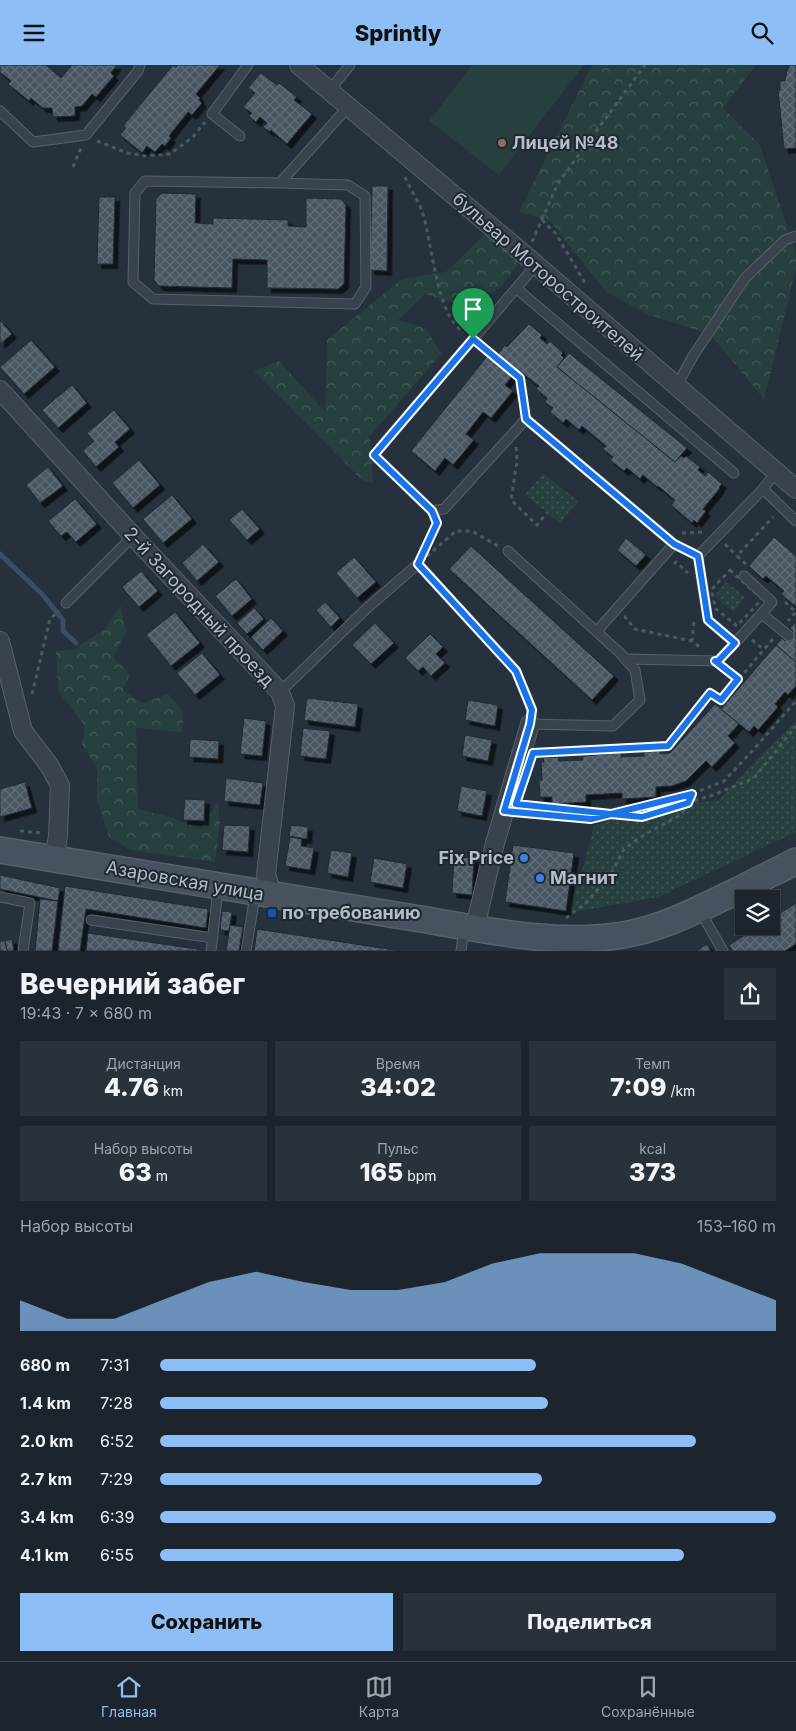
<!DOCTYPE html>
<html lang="ru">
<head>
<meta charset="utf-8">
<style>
  :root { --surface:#1c252e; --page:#29313a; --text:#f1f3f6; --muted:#a0a5aa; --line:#3a424a; --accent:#8dbef5 }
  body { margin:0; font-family:Inter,sans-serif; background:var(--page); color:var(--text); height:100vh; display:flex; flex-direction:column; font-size:19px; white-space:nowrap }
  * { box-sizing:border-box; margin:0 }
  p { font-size:16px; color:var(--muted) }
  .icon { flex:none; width:28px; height:28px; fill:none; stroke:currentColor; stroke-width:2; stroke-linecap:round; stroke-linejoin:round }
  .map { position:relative; height:886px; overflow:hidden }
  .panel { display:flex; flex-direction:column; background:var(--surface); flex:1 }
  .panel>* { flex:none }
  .buttons { position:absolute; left:735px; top:825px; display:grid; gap:10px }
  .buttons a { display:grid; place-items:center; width:45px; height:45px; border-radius:0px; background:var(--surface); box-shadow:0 1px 4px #0004,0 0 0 1px var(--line); font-size:25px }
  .pin { position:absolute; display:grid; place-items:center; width:42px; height:42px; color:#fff; margin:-51px -21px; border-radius:50% 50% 50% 0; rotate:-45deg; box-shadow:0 0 5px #0007 }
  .pin .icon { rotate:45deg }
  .round { display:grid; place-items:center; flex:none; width:52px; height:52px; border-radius:0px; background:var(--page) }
  .overview { display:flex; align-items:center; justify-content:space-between; height:85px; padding:0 20px }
  h1 { font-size:28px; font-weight:800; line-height:38px }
  .stats { display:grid; grid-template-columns:repeat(3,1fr); gap:8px; height:85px; padding:5px 20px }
  .stats div { display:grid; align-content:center; border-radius:0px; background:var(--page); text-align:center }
  .stats b { font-size:25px; font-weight:800 }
  .stats small { font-size:14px; font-weight:400 }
  .stats p { font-size:14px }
  .chart { height:140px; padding:10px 20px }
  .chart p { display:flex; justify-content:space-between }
  .chart svg { width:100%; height:90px; margin-top:5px; fill:var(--accent); opacity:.7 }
  .cta { display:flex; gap:10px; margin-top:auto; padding:10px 20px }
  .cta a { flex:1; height:58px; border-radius:0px; background:var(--accent); color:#111; font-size:20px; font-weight:800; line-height:58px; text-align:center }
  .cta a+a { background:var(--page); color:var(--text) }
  ul { padding:0 20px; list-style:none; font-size:16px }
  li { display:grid; grid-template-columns:80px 60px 1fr; align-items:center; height:38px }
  li i { height:12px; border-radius:6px; background:var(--accent) }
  header { display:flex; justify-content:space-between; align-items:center; height:65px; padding:0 20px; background:var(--accent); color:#111; font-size:22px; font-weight:800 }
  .tab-bar { display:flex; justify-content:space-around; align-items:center; height:70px; border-top:1px solid var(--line); background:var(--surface); font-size:14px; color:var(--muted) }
  .tab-bar a { display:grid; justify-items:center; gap:2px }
  .tab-bar .active { color:var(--accent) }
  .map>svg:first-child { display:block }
</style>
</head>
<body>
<header><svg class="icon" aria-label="menu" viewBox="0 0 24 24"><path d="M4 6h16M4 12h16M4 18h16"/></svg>Sprintly<svg class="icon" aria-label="search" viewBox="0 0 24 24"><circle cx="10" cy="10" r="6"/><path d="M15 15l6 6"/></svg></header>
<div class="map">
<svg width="796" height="886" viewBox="0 0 796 886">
  <defs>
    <pattern id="grass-dots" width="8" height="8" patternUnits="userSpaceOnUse" patternTransform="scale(1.25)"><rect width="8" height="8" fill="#283f3f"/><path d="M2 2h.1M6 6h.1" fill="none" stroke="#455959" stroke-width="1.8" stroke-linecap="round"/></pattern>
    <pattern id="forest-crowns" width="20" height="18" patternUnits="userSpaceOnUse" patternTransform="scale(1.25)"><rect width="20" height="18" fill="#283f3f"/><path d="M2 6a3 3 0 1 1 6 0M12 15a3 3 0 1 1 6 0" fill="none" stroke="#455959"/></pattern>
    <pattern id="building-cross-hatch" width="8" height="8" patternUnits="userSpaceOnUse" patternTransform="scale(1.25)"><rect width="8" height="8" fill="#495763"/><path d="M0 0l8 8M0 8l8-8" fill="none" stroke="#616d78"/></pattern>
    <filter id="shadow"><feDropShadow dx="4.5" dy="4.5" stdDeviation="0" flood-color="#0009"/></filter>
  </defs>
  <rect width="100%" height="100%" fill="#25313d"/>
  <g fill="url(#grass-dots)">
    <path d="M543,408L578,436L560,458L525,430Z"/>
    <path d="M726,517L745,532L733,547L714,531Z"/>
    <path d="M796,656V767L658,832L568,848L585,796L594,760L660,742L719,735L763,688Z"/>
  </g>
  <g fill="url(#forest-crowns)">
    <path d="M592,0H756L723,43L760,80L796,188V204L764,334L710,269L649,250L606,227L550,156L519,147Z"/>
    <path d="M488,166L519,198L501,222L469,243L425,229L398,255L426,263L441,289L370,371L373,418L362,415L254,306L279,296L325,347L327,275L402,214L446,207Z"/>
    <path d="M121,541L126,567L113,593L130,609L123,625L142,638L168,629L183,646L182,667L136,663L138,744L173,753L201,763L218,736L220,758L215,797L130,785L109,772L97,734V703L82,679L85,661L58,626L56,586L73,585L105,564L113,551Z"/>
  </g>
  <path fill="#283f3f" d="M472,0H584L499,110L429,56Z"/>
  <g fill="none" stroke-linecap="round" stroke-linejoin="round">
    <path stroke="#394e64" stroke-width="5" d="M0,489L42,529L63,555V566L76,578"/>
  </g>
  <g fill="url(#building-cross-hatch)" stroke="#202a34" filter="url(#shadow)">
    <path d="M0,0H46L61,13L72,0H117L111,8L114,11L96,32L92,29L82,41L75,42V51L53,52L52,43H43L31,33L29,36L8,19L11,16L0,7Z"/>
    <path d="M173,0L176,2L178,0H220L196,29L200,33L199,35L202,38L192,50L188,47L169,71L171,73L165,81L162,79L155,87L147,81L142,88L120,70L126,63L123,61Z"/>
    <path d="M790,0H796V83L784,84L778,25H780V16H785L787,6Z"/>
    <path d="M261,8L277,20L279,18L297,32L294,35L312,49L287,79L271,65L270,67L263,62L267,58L260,52L256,57L249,51L252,48L243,42L255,28L248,23Z"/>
    <path d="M372,121H388L387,206L370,205Z"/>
    <path d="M162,128L196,129L195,158L213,159V153L288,155V161L306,162V133L341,134L346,140L344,219L338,224L267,223V195L233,194L232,223L159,221L154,215L156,134Z"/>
    <path d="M99,132H115L113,199H97Z"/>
    <path d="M0,255L12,269L0,279Z"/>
    <path d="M529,259L542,270L540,273L547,279L550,276L563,288L561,290L564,293L557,302L675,397L681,391L684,393L686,391L700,402L698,405L705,411L708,407L722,419L719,422L720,423L703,444L706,446L697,458L694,455L692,458L671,440L675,435L658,421L657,422L643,410L640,414L627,403L624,406L610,395L613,392L603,384L606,381L582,361L579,365L566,354L563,358L550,347L553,343L545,337L547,333L536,324L539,321L522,308L519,311L496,292L505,280L507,282Z"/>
    <path d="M31,275L55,302L24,329L0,302Z"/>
    <path d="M569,288L687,383L675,397L557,302Z"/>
    <path d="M489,289L514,309L505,320L513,326L491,353L483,347L466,369L474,375L453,400L445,393L435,406L411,386Z"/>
    <path d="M72,320L87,338L58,363L42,345Z"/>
    <path d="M114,345L130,364L115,377L119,382L96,402L83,386L94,376L87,368Z"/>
    <path d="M139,395L160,420L133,443L112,418Z"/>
    <path d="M48,402L63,421L40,438L26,420Z"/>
    <path d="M172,430L192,454L163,478L143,454Z"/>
    <path d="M75,434L97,459L76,477L67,467L61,471L48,456Z"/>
    <path d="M242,444L260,464L247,475L229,455Z"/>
    <path d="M774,472L796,491V542L781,529L784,526L766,511L763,514L749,501Z"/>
    <path d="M626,473L646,490L636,501L617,485Z"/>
    <path d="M203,479L219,497L197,516L182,498Z"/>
    <path d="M471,481L614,611L592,635L449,504Z"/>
    <path d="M354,492L376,517L357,533L336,508Z"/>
    <path d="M141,506L158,526L139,542L122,522Z"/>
    <path d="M236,514L252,534L232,551L215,531Z"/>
    <path d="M325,537L340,553L331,562L316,545Z"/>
    <path d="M254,543L264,554L247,569L237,558Z"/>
    <path d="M175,547L200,578L171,601L146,570Z"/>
    <path d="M271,553L283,566L263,585L251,572Z"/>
    <path d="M796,557V597L776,580L782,573L785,576L793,566L790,563Z"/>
    <path d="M375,558L394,578L371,599L352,580Z"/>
    <path d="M430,569L443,582L436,589L445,598L431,611L423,602L418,606L405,593Z"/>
    <path d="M776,580L796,597V621L788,630L785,627L775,639L778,642L758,665L754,661L749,667L721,644Z"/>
    <path d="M202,588L220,610L195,630L177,608Z"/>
    <path d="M307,633L358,639L355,662L304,655Z"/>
    <path d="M468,635L498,640L495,661L465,655Z"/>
    <path d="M715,639L739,659L728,671L735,678L712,702L706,696L686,716L672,721L656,722V732L622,734V728L586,730V737L552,739V732H540L539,715H542L541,697H544L543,693L558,692L559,696L583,695V691L621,688V692L644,691V687L660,686V689L670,688Z"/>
    <path d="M244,653L266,656L262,691L240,689Z"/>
    <path d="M303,663L330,666L326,694L300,691Z"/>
    <path d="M465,670L492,675L488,696L462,691Z"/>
    <path d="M190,674L219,676L218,694L189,692Z"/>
    <path d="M226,713L263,718L260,740L224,736Z"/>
    <path d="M25,717L32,743L0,752V724Z"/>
    <path d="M461,721L487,726L482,751L457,746Z"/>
    <path d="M185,734L205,735L204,756L183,755Z"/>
    <path d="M224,760L250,761L248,787L222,785Z"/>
    <path d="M291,760L308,762L307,774L289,771Z"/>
    <path d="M290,772L302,774L301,781L314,783L310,805L285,801Z"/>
    <path d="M513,780L574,788L566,846L505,837Z"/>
    <path d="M331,785L352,788L348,812L327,808Z"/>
    <path d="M454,792L474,793L472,830L452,828Z"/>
    <path d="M374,793L407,799L403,823L370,817Z"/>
    <path d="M0,810L60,823L58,836L0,824Z"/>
    <path d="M65,821L208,844L206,863L86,844L80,886H58Z"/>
    <path d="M40,834L58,836L52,886H35Z"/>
    <path d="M796,838V879L785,886H733L729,880L759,861H771V854Z"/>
    <path d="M222,846L232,847L229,866L220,865Z"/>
    <path d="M230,860L243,862L239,886H226Z"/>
    <path d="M257,864L401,886H254Z"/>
    <path d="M88,868L203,885V886H86Z"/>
    <path d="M12,874L14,886H7L5,876Z"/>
    <path d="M0,876H5L7,886H0Z"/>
    <path d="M707,879L711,886H696Z"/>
  </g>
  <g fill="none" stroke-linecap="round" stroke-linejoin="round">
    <g stroke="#57616b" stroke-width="11">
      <g id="lane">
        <path d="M329,26L350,0"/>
        <path d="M0,46L33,77L86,70L138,6L140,0"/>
        <path d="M240,71L212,49L248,0"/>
        <path d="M280,118L348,120L365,131L366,222L355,239L153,234L133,217L135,128L145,116L280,118L348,42"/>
        <path d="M536,200L374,390L432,446L444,444L526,354L674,479L698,491L763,424L776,407"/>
        <path d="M517,224L734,408"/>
        <path d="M676,322L693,291L745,213L785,175L796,171"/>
        <path d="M763,424L796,456"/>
        <path d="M66,538L133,471"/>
        <path d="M762,549L789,571"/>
        <path d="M597,566L674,479"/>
        <path d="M735,578L772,537L744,511"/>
        <path d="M626,594L718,596L735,578L708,555L698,491"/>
        <path d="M280,627L366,544L418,499L516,606L532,645L530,659L613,661L640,635L635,605L620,588L508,486"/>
        <path d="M504,746L591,753"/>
        <path d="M0,832L30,838L23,886"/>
        <path d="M699,844L723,886"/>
        <path d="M91,855L213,873"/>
        <path d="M211,886L218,824"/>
        <path d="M246,886L255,830"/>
        <path d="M461,886L464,863"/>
      </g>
    </g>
    <g stroke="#57616b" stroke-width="20">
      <g id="street">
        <path d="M299,0L526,191L796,424"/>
        <path d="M0,325L133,471L280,627L285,641L266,810L273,831"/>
        <path d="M0,576L23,666L49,700L60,720L58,771L54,794"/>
        <path d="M475,862L495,778L530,659"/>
      </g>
    </g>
    <g stroke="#57616b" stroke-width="28">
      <path id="secondary" d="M0,785C134,808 268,830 402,851C474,862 549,882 623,870C665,863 703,842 741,824C759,814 778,806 796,796"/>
    </g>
    <g stroke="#475c5d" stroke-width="3" stroke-dasharray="4 4" stroke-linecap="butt">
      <path d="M97,76L127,88L146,91L170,89L193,72L205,57"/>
      <path d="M73,102L81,83"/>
      <path d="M405,112C410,123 417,134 422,146C433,179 435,247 463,267"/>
      <path d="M542,155L556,169L585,218"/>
      <path d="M532,177L558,118L645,0"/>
      <path d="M482,281L520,313L524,342"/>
      <path d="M516,382L517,396L511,435L537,460L547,448"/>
      <path d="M682,468L704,467"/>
      <path d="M725,479L737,491"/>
      <path d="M422,489L437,458L436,456"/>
      <path d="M427,491L456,466H472L498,481"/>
      <path d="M674,499L676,497L688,508"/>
      <path d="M746,499L737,491L773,452"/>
      <path d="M730,505L762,534L737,561L716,544L711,525Z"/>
      <path d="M785,537L796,547L788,556"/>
      <path d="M626,551L625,552L635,564L692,576"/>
      <path d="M694,557L692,576L701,583"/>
      <path d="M752,575L763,584"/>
      <path d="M727,605L738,614"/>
      <path d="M32,629L50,554L59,546"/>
      <path d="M538,688L668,681L710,627L721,635L773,574"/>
      <path d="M601,748L642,752L713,730L754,713L796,661"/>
      <path d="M615,748L692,729L724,716L754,684L796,636"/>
      <path d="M20,766L42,768"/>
      <path d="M566,853L587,837L611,809L624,784L642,771L682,749L692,729"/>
    </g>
    <use href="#lane" stroke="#39434d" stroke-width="9"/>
    <use href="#street" stroke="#39434d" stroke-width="18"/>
    <use href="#secondary" stroke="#475260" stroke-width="25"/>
  </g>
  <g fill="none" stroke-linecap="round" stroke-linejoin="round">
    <g stroke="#fff" stroke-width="10">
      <path id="route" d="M473,274L374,390L432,446L437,458L418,499L516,606L532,645L530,659L504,746L591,754L611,749L642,752L688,738L692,729L611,749L516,739L533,688L668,681L710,628L721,635L738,614L715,596H718L735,578L708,555L698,491L674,479L526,354L520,313L473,274"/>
    </g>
    <use href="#route" stroke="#1a73e8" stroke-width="6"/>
  </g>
  <circle fill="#8d6e63" stroke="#1e2832" stroke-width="2" cx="502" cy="78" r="5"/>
  <g fill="#3f7fe0" stroke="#1e2832" stroke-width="2">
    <circle cx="524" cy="793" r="5"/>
    <circle cx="540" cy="813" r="5"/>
  </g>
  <rect fill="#1a4fb4" stroke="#1e2832" stroke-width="2" x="267" y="843" width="10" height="10" rx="2.5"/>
  <g text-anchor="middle" stroke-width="4" stroke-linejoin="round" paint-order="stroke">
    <g font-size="18" font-weight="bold" fill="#b5bec8" stroke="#1e2832" text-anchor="start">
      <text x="512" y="84">Лицей №48</text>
      <text x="514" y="799" text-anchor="end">Fix Price</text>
      <text x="550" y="819">Магнит</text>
      <text x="282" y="854">по требованию</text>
    </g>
    <g font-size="18" fill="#b5bec8" stroke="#1e2832">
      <text transform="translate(548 212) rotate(41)" y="6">бульвар Моторостроителей</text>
      <text transform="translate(199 542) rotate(47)" y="6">2-й Загородный проезд</text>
      <text transform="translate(185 816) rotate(10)" y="6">Азаровская улица</text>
    </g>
  </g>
</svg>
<div class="buttons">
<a><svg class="icon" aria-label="layers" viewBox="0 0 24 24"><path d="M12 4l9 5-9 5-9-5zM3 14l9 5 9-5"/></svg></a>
</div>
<div class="pin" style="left:473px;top:274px;background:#1e9e55"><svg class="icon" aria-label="arrive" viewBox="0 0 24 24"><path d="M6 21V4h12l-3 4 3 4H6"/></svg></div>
</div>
<section class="panel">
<div class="overview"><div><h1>Вечерний забег</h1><p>19:43 · 7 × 680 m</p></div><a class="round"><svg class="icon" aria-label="share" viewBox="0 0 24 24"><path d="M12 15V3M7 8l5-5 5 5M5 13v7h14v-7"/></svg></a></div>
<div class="stats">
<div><p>Дистанция</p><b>4.76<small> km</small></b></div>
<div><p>Время</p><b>34:02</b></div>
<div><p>Темп</p><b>7:09<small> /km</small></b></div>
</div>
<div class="stats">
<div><p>Набор высоты</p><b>63<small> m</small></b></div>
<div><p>Пульс</p><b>165<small> bpm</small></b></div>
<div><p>kcal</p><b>373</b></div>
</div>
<div class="chart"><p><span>Набор высоты</span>153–160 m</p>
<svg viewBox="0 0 160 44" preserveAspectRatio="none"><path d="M0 44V29L10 38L20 38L30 29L40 20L50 15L60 20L70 24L80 24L90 20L100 11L110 6L120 6L130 6L140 11L150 20L160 29V44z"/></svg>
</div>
<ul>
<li><b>680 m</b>7:31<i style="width:61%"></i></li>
<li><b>1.4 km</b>7:28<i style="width:63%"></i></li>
<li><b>2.0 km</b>6:52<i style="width:87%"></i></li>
<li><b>2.7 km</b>7:29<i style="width:62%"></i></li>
<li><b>3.4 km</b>6:39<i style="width:100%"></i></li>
<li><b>4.1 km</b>6:55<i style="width:85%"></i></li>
</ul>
<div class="cta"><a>Сохранить</a><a>Поделиться</a></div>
</section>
<nav class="tab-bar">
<a class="active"><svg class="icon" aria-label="home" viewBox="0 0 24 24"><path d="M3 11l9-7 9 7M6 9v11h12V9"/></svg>Главная</a>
<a><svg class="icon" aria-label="map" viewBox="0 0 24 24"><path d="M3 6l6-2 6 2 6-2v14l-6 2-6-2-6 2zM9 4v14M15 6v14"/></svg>Карта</a>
<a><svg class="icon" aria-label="saved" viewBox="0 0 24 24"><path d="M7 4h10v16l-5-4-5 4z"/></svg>Сохранённые</a>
</nav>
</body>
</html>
